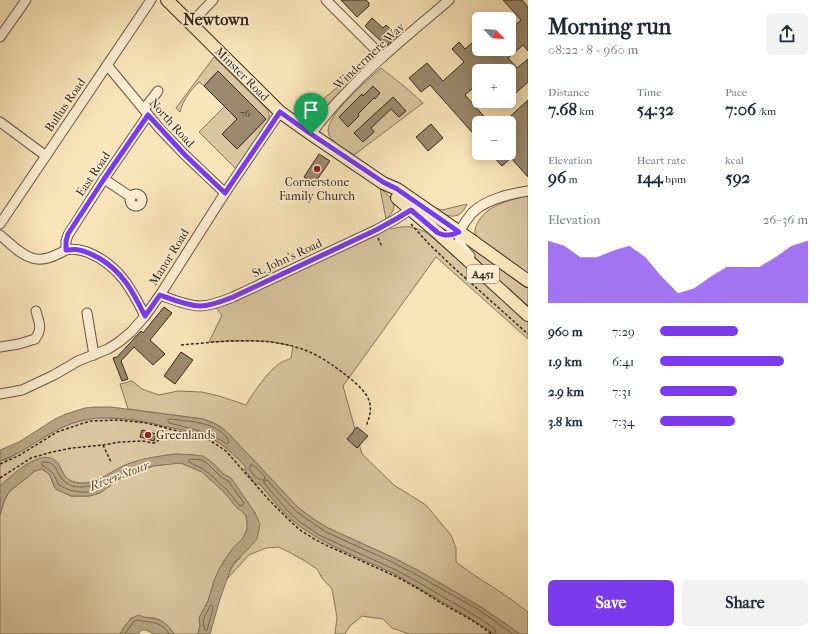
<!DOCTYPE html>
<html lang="en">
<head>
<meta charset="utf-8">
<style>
  :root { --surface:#fff; --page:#f2f2f3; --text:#1f2937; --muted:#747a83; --accent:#7c3aed }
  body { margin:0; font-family:"IM FELL French Canon",serif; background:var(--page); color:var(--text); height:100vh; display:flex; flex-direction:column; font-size:15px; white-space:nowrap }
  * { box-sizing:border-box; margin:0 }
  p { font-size:13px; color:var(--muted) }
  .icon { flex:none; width:22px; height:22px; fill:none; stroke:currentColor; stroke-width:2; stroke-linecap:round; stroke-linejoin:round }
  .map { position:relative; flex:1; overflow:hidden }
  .panel { display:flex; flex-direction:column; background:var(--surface); width:300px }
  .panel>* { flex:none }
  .needle { width:26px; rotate:115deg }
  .controls { position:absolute; left:472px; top:12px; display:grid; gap:8px }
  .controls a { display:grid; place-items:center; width:44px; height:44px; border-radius:6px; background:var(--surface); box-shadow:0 2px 10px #0003; font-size:20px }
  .pin { position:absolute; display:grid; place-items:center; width:34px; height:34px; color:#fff; margin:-41px -17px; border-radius:50% 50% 50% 0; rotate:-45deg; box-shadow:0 0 4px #0007 }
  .pin .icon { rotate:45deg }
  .round { display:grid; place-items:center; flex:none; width:42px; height:42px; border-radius:6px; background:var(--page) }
  .head { display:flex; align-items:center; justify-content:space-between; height:68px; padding:0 20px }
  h1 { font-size:22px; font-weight:700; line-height:30px }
  .figures { display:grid; grid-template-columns:repeat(3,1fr); gap:6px; height:68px; padding:4px 20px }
  .figures div { display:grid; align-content:center }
  .figures b { font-size:17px; font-weight:700 }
  .figures small { font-size:11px; font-weight:400 }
  .figures p { font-size:11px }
  .chart { height:112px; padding:8px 20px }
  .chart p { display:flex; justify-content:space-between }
  .chart svg { width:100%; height:72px; margin-top:4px; fill:var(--accent); opacity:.7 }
  .action { display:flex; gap:8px; margin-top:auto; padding:8px 20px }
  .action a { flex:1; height:46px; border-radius:6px; background:var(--accent); color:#fff; font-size:16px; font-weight:700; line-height:46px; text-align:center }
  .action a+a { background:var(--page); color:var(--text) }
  ul { padding:0 20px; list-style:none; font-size:13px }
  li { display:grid; grid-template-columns:64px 48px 1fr; align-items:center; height:30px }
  li i { height:10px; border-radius:5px; background:var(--accent) }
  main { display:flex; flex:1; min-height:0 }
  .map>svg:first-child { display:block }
</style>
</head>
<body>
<main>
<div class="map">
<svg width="528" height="634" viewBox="0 0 528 634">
  <rect width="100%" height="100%" fill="#fae5ba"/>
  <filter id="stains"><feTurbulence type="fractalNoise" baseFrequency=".005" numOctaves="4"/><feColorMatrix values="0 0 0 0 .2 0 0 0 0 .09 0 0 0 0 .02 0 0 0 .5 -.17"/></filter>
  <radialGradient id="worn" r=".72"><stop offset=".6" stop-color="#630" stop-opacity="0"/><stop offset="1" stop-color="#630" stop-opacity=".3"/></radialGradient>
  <g fill="#d9c59f" stroke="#88765d">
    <path d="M374,55L377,58L316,119C310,122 304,121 298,118L304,115L364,65Z"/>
    <path d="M214,57L266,108C270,113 270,118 267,123L236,169L199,132L225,106L237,119L222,134L237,149L266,119L218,71L204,86L199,82C190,91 183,100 180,112L176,108Z"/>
    <path d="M381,68L404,86L423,103L354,155C346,150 333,144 329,135C321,118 369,79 381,68Z"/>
    <path d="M380,188C392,198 401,206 386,219Z"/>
    <path d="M528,196V307L485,269V268L471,253L466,245L467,244L492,255L494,249C488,245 480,241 476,236C474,232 475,228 477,224C486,205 509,200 528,196Z"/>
    <path d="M467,204C458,225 443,214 430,206L442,210Z"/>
    <path d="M388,224L391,229C406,225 413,226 427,233L478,276L528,315V339L436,257L343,386L362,454L394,485L426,505L451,535L456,548V562L474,575L502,593L528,612V634H520L481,607L419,571L394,558L328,528L315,520L300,509L290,499L263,470L227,432L220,426L214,423L203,419L128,409L120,384L132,381L142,389L159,395L178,391L202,392L219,396L246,405C253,393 268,371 280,363C283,361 288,360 291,358L293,346L267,341H227L209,342L222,315L213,304Z"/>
    <path d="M92,418C122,417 146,421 175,428C188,431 204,434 216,441C228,448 237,458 246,467L244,469L257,484L259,483C271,497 282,512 296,523C324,545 362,559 395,574L473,620L495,634H409L392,628L383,619L362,616L350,626L345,634H335L337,617L332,589L322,578L317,569L305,561L289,552L278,547L266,548L249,555L227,579C230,570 233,564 240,558L255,513L231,478L223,474L215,465L194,455L176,454L167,455L151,458L128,464L98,480L85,483H78L71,481L66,478L63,473L58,463L27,464L0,486V461L8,459L57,429L73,423Z"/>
    <path d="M175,463H181L202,472L224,492L237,508L242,511L246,516L247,522L248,525L245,535L242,539L233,548L228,555L222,564L214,581L208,601L199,618L200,626L198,634H174C161,615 152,617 131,618L120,634H0V515L4,501L9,492L35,471L38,470L42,469L50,475L54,486L56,489L71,496H89L100,493L123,476L153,466Z"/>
  </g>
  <g fill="#b7a484" stroke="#83725a">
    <path d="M95,407H111L203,419C212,422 219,426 227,432L263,470L290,499L300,509L315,520L328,528L394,558L419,571L481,607L520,634H495L473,620L395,574C361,558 320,544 292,520C279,509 269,495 259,483L256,485L244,469L246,467C237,458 228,448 216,441C203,434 187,431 173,428C141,421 105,412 73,423C47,432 26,452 0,461V450L19,442L55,419L66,414L85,408Z"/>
    <path d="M176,454L194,455L203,456L209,460L215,465L223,474L231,478L255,513L258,519L260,525L257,539L251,546L235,562L231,568L220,599L210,634H198L200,626L199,618L208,601L214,581L219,569L228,555L233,548L242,539L247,530V522L246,516L242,511L237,508L224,492L202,472L181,463L153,466L123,476L100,493L89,496H71L56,489L54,486L50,475L42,469L38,470L35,471L9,492L4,501L0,515V486C11,476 42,446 57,462C60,465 61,470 63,473C68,482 77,484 86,483C104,480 113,469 128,464C143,458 160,456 176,454Z"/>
    <path d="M140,615C144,618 146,617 150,618C162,619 167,624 174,634H154L146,630H142L138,634H120C125,625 129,617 140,615Z"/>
  </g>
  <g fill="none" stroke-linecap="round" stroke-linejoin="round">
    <g stroke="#766650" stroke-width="1">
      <path d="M169,419C175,419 182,421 188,421C203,423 223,427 229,442L227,444C209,432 190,428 169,423L168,421Z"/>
      <path d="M191,459L201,460L207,463L221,477L228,481L244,503L243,505L242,506L239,505L227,490L211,475L203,469L189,462V460Z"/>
      <path d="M44,462C57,461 56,473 63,480C73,491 90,487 102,482L104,483V485C92,496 72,493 59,485L53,473L42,465V463Z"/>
      <path d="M251,465C256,466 261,473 265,477L264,480C257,480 254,476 250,470Z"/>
      <path d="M211,605L213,606V608L207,630H205C201,620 205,616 210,606Z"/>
      <path d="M125,634L134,621L139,620C143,622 145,621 149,622C159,623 164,626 169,634"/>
      <path d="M496,634L495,629L476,616L409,577L396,570L319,535L299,521L288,511L264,483V480H267L287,502L297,512L326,532L392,562L417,575L479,610L513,634"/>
    </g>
  </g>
  <g fill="#9c8a6e" stroke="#36271b">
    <path d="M341,0H366L369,3V6L357,17Z"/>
    <path d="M503,0H522L528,7V51L523,45L508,58L517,68L528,59V82L509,99V71H479V83L465,95L490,123H479V140L430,85L421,92L409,78L427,63L443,81L464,62L452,49L459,42L465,49L479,37V49H509V31L521,20Z"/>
    <path d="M372,18L383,28L386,25L398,36L386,46L365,26Z"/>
    <path d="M218,71L266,119L237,149L222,134L237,119L204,86Z"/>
    <path d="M373,86L380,93L375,99L374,98L358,114L359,116L348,127L339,117L362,94L363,96Z"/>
    <path d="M393,97L406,111L399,117L391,109L371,128L374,132L363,142L354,133Z"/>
    <path d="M528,100V177L511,158L502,166L490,153H509V123H503Z"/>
    <path d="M431,124L443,138L428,151L416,137Z"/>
    <path d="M319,154L330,161L314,184L304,177Z"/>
    <path d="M164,307L172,313L150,340L165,354L153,365L134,347L121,361L128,379L122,381L113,358L117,357L141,331L143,333Z"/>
    <path d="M181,352L193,360L175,384L164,376Z"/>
    <path d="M357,427L368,436L357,448L347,439Z"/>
    <path d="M142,430L156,434L154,441L140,437Z"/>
  </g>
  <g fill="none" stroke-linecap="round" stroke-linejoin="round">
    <g stroke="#675643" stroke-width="11">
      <g id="minor">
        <path d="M326,0L383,57"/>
        <path d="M191,23L213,0"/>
        <path d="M0,37L26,0"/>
        <path d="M107,65L160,129L184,154L225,193"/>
        <path d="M144,109L158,91"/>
        <path d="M0,122L46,156"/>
        <path d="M311,134C321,121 331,108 343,96C375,61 413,31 449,0"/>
        <path d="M104,179L131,197"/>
        <circle cx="136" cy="200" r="6"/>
        <path d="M0,224L151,0"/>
        <path d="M459,232C458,243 462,248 470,256"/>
        <path d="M459,232C463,225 467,219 472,213C486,199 509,194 528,191"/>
        <path d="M0,235C10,243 19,254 32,258C41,261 50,258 58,254C61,253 64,251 66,250C73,248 81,250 87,252C118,264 131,288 145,316"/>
        <path d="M66,250V241L68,235L104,179L148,115"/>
        <path d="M160,295C171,299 188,306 200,306C211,306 223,301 233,297L376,230L396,219L416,206"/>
        <path d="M87,313L94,355"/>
        <path d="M0,347L19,344L35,339C43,328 39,323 36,311"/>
        <path d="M0,394L22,390L54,375L78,361L108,349L119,342L131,332L145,316L160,295L225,193L280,112"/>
      </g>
    </g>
    <g stroke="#36271b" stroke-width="14">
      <g id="major">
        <path d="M167,0L280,112L311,134L383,183L397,189L471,240L528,281"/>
        <path d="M397,198L438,233L528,315"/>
      </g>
    </g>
    <g stroke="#36271b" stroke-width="1.5" stroke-dasharray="3 2" stroke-linecap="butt">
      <path d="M411,224L429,244L453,267L528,334"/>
      <path d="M378,238L382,247"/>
      <path d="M181,345C227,341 276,334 318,356C330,363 341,371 351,379C368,394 376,403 366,426"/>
      <path d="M103,445L111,462"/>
      <path d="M0,464L18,456L57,432L90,421L119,420L146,423L190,434L205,438L214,443L226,451L269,500L287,518L300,530L316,540L328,546L395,576L417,588L443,604L470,619L492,634"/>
      <path d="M0,478L31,458L52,452L72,448L103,445L120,442L142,441L154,443L159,440"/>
    </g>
    <use href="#minor" stroke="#fceed2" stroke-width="9"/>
    <use href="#major" stroke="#fae5ba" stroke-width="12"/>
  </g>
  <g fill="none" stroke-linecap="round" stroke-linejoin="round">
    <g stroke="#fff" stroke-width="8">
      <path id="route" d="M280,112L311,134L383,182L397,189L459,232L454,234L449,235H444L438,233L411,210L396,219L376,230L233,297C223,301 211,306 200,306C188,306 171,299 160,295L145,316C133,292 123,272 99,258C93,255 86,251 79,250C75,249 71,250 66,250V241L68,234L104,179L148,115L184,154L225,193Z"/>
    </g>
    <use href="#route" stroke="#7c3aed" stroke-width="5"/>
  </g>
  <g fill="#8f2418" stroke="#fceed2" stroke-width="1.5">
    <circle cx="317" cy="169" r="4"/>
    <circle cx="148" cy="435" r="4"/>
  </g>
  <g text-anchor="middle" stroke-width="3" stroke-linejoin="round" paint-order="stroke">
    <g font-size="10" fill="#504030">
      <text x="245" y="117">76</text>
    </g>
    <rect fill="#fceed2" stroke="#716352" stroke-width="1" x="467" y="265" width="32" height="18" rx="3"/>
    <g font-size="11" font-weight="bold" fill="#36271b">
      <text x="483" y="278">A451</text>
    </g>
    <g font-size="12" fill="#36271b" stroke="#fceed2">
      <text transform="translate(369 56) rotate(-43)" y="4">Windermere Way</text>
      <text transform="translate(242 74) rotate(45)" y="4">Minster Road</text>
      <text transform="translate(65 105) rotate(-56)" y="4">Bullus Road</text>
      <text transform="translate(172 123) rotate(48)" y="4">North Road</text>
      <text transform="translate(93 174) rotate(-56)" y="4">East Road</text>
      <text transform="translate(169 257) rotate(-58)" y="4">Manor Road</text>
      <text transform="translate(287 258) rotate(-25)" y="4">St. John's Road</text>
    </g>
    <g font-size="12" fill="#36271b" stroke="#fceed2">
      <text x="317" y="186">Cornerstone<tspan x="317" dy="14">Family Church</tspan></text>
      <text x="156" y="439" text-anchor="start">Greenlands</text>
    </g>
    <g font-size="13" font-style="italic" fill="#5d4c3a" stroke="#fceed2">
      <text transform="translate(119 475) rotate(-21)" y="5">River Stour</text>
    </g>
    <g font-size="16" font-weight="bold" fill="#36271b" stroke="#fceed2">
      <text x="216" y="25">Newtown</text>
    </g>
  </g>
  <rect width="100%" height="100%" filter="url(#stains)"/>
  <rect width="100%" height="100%" fill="url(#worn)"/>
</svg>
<div class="controls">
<a><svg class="needle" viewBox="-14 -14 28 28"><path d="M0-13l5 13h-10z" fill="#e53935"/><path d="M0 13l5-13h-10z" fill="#747a83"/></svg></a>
<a>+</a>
<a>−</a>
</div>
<div class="pin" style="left:311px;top:134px;background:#1e9e55"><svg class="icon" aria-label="arrive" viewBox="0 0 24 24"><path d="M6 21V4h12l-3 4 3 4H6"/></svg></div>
</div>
<section class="panel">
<div class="head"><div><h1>Morning run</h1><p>08:22 · 8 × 960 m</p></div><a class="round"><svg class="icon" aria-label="share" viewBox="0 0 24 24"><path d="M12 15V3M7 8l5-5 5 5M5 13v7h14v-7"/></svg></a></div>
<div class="figures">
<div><p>Distance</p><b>7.68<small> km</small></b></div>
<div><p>Time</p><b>54:32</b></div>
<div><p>Pace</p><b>7:06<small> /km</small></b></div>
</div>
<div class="figures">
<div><p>Elevation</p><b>96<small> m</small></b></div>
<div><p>Heart rate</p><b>144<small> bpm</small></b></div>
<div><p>kcal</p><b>592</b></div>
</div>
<div class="chart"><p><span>Elevation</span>26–36 m</p>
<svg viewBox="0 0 160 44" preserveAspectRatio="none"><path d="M0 44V6L10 9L20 16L30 16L40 12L50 9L60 16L70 28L80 38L90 35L100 28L110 22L120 22L130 22L140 16L150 9L160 6V44z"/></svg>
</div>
<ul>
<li><b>960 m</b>7:29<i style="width:53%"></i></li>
<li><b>1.9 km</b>6:41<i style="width:84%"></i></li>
<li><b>2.9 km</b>7:31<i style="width:52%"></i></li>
<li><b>3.8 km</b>7:34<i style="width:51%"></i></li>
</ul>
<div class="action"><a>Save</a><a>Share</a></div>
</section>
</main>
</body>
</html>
